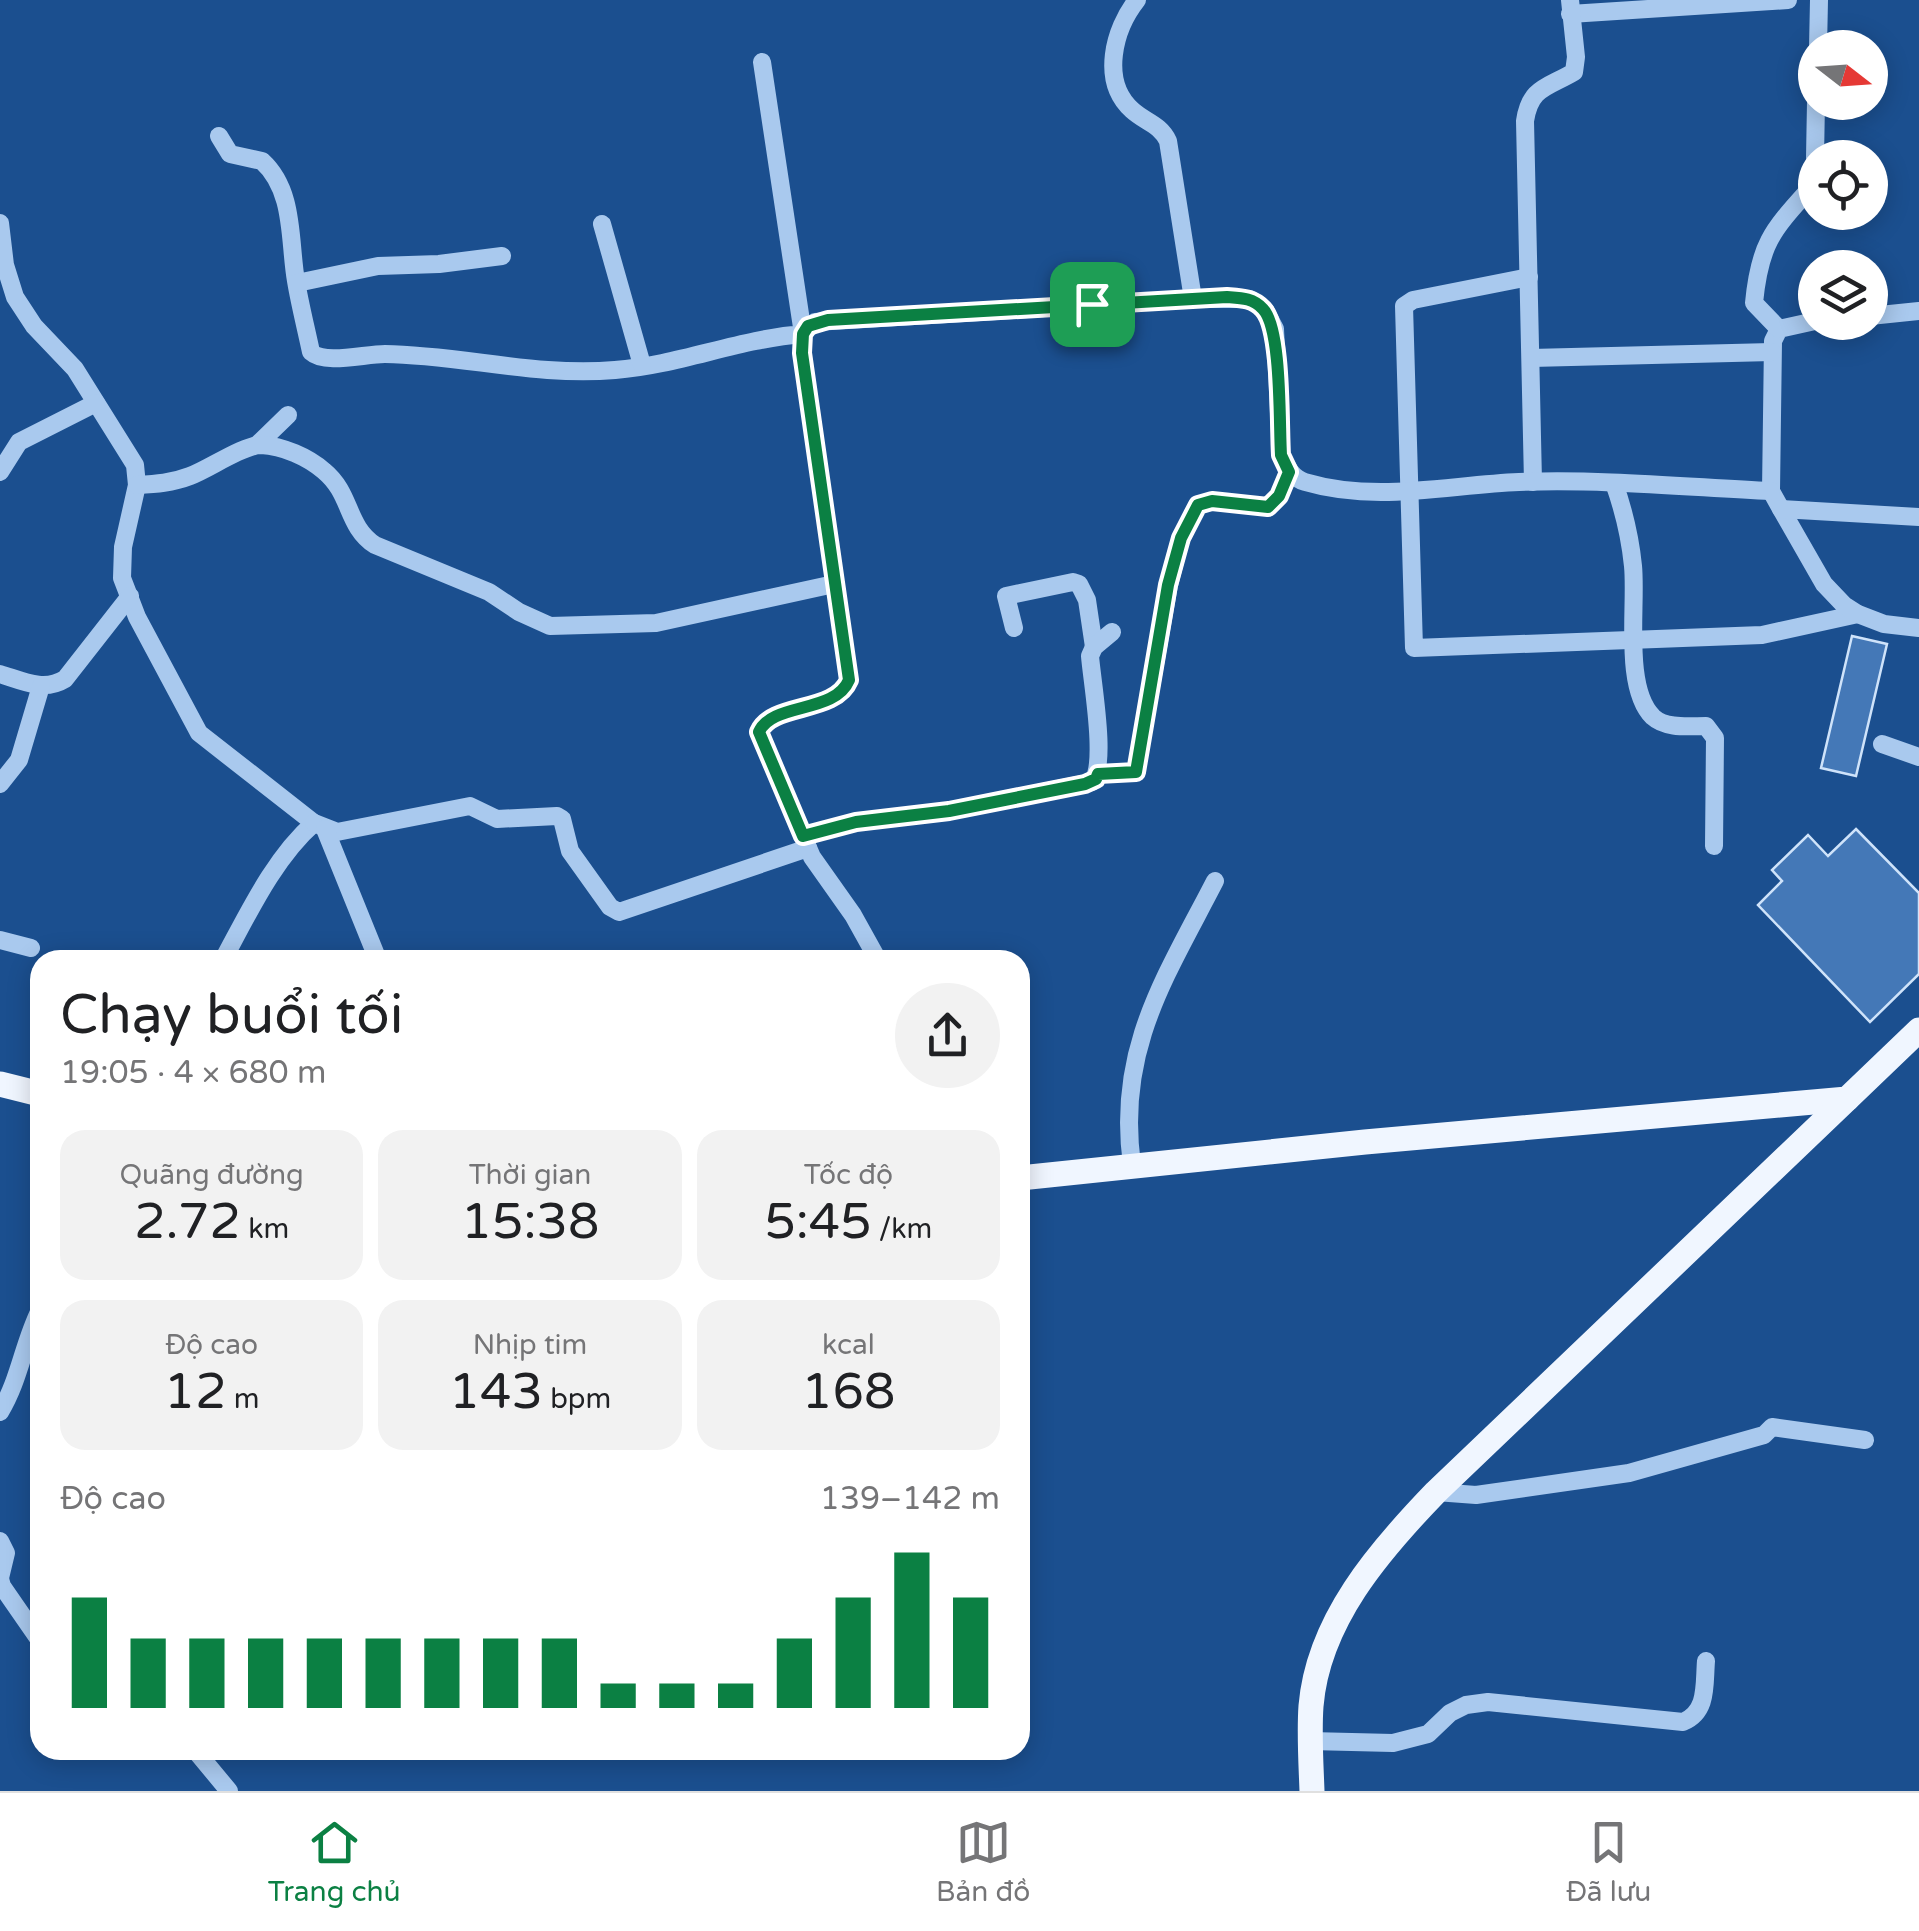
<!DOCTYPE html>
<html lang="vi">
<head>
<meta charset="utf-8">
<style>
  :root { --surface:#fff; --page:#f2f2f2; --text:#202124; --muted:#757577; --line:#e0e0e0; --accent:#0b8043 }
  body { margin:0; font-family:"Varela Round",sans-serif; background:var(--page); color:var(--text); height:100vh; display:flex; flex-direction:column; font-size:38px; white-space:nowrap }
  * { box-sizing:border-box; margin:0 }
  p { font-size:32px; color:var(--muted) }
  .icon { flex:none; width:55px; height:55px; fill:none; stroke:currentColor; stroke-width:2; stroke-linecap:round; stroke-linejoin:round }
  .map { position:relative; flex:1; overflow:hidden }
  .drawer { position:absolute; left:30px; top:950px; width:1000px; height:810px; display:flex; flex-direction:column; background:var(--surface); border-radius:30px; box-shadow:0 5px 25px #0003 }
  .drawer>* { flex:none }
  .needle { width:65px; rotate:107deg }
  .buttons { position:absolute; left:1798px; top:30px; display:grid; gap:20px }
  .buttons a { display:grid; place-items:center; width:90px; height:90px; border-radius:50%; background:var(--surface); box-shadow:0 5px 25px #0003; font-size:50px }
  .pin { position:absolute; display:grid; place-items:center; width:85px; height:85px; color:#fff; margin:-42px; border-radius:20px; box-shadow:0 5px 15px #0006 }
  .round { display:grid; place-items:center; flex:none; width:105px; height:105px; border-radius:52px; background:var(--page) }
  .headline { display:flex; align-items:center; justify-content:space-between; height:170px; padding:0 30px }
  h1 { font-size:55px; font-weight:600; line-height:75px }
  .metrics { display:grid; grid-template-columns:repeat(3,1fr); gap:15px; height:170px; padding:10px 30px }
  .metrics div { display:grid; align-content:center; border-radius:25px; background:var(--page); text-align:center }
  .metrics b { font-size:50px; font-weight:600 }
  .metrics small { font-size:28px; font-weight:400 }
  .metrics p { font-size:28px }
  .chart { height:280px; padding:20px 30px }
  .chart p { display:flex; justify-content:space-between }
  .chart svg { width:100%; height:180px; margin-top:10px; stroke:var(--accent); stroke-width:6 }
  .menu { display:flex; justify-content:space-around; align-items:center; height:140px; border-top:2px solid var(--line); background:var(--surface); font-size:28px; color:var(--muted) }
  .menu a { display:grid; justify-items:center; gap:5px }
  .menu .current { color:var(--accent) }
  .map>svg:first-child { display:block }
</style>
</head>
<body>
<div class="map">
<svg width="1919" height="1791" viewBox="0 0 1919 1791">
  <rect width="100%" height="100%" fill="#1b4f8f"/>
  <g fill="#4478b7" stroke="#cfe3fa" stroke-width="2.5">
    <path d="M1852,636L1887,644L1856,776L1821,768Z"/>
    <path d="M1856,829L1919,893V974L1870,1022L1758,905L1782,881L1772,870L1808,835L1828,856Z"/>
  </g>
  <g fill="none" stroke-linecap="round" stroke-linejoin="round">
    <g stroke="#a9c9ee" stroke-width="18">
      <path d="M1137,0C1114,29 1100,81 1132,110C1145,122 1160,124 1168,141L1193,299"/>
      <path d="M1570,14L1788,0"/>
      <path d="M1818,48L1819,0"/>
      <path d="M219,136L230,154L262,161C295,191 289,241 296,281C300,305 306,328 311,352C325,365 364,354 385,354C462,355 537,377 615,370C679,365 739,339 803,334L762,62"/>
      <path d="M1815,158L1816,102"/>
      <path d="M0,223L5,265L15,297L34,326L75,369L135,465L137,485L123,547L122,578L137,617L199,733L314,823C274,858 248,914 223,960"/>
      <path d="M602,224L642,365"/>
      <path d="M1529,277L1413,300L1404,306L1414,648L1762,635L1858,614"/>
      <path d="M297,283L378,266L439,264L502,256"/>
      <path d="M1870,316L1919,311"/>
      <path d="M1815,321L1779,329L1773,341L1771,491L1781,509L1824,584L1844,605L1858,614L1884,624L1919,628"/>
      <path d="M1779,329L1754,303C1760,240 1774,229 1815,183V168"/>
      <path d="M1531,358L1772,352"/>
      <path d="M257,445L288,415"/>
      <path d="M0,472L19,442L96,403"/>
      <path d="M1533,482L1525,121C1530,87 1547,88 1574,72L1576,57L1570,0"/>
      <path d="M1614,483C1624,511 1630,536 1633,566C1637,605 1623,688 1653,717C1666,729 1689,726 1706,726L1715,738L1714,846"/>
      <path d="M137,485C156,484 172,483 190,476C209,469 243,445 261,445C283,446 308,457 324,471C352,494 346,526 375,545L489,592L519,612L550,626L656,623L834,584"/>
      <path d="M1781,509L1919,517"/>
      <path d="M1014,628L1006,596L1073,582L1079,584L1087,600L1094,647"/>
      <path d="M0,674C23,681 44,692 65,679L130,596"/>
      <path d="M1882,744L1919,757"/>
      <path d="M1098,774L1136,772L1169,585L1181,538L1198,505L1212,501L1268,507L1279,496L1289,472"/>
      <path d="M0,784L19,760L41,686"/>
      <path d="M314,823L337,832L470,806L497,819L557,816L562,819L570,851L610,907L619,912L808,848"/>
      <path d="M325,829L378,960"/>
      <path d="M803,836L856,822L949,811L1092,782C1107,764 1092,682 1090,656L1094,647L1112,632"/>
      <path d="M0,940L31,948"/>
      <path d="M878,960L853,915L812,857L759,733C774,700 834,715 849,680L802,353L803,334L815,322L1193,299H1250L1265,310L1275,329L1281,455C1287,467 1292,478 1305,482C1376,503 1447,485 1519,482C1603,479 1687,487 1771,491"/>
      <path d="M1132,1165C1116,1050 1165,978 1215,881"/>
      <path d="M0,1412C20,1379 23,1344 40,1310"/>
      <path d="M1436,1492L1476,1495L1629,1473L1764,1435L1772,1427L1865,1440"/>
      <path d="M0,1541L6,1553L0,1578"/>
      <path d="M0,1579L2,1586L40,1641"/>
      <path d="M1310,1741L1393,1743L1428,1734L1450,1713L1466,1705L1488,1702L1683,1722C1708,1712 1704,1685 1706,1661"/>
      <path d="M195,1750L229,1791"/>
    </g>
    <g stroke="#f0f6ff" stroke-width="25">
      <path d="M0,1084L40,1094"/>
      <path d="M1020,1178L1365,1142L1847,1099L1919,1030"/>
      <path d="M1312,1791C1311,1763 1309,1734 1311,1706C1318,1621 1379,1551 1436,1492L1847,1099"/>
    </g>
  </g>
  <g fill="none" stroke-linecap="round" stroke-linejoin="round">
    <g stroke="#fff" stroke-width="20">
      <path id="route" d="M1227,297C1241,298 1253,298 1263,309C1282,329 1279,424 1281,455L1289,472L1279,496L1268,507L1212,501L1198,505L1181,538L1168,585L1136,772L1098,774L1096,779L1085,784L949,811L856,822L803,836L759,732C772,702 835,714 849,680L802,353L803,334L808,326L828,320Z"/>
    </g>
    <use href="#route" stroke="#0b8043" stroke-width="12"/>
  </g>
</svg>
<div class="buttons">
<a><svg class="needle" viewBox="-14 -14 28 28"><path d="M0-13l5 13h-10z" fill="#e53935"/><path d="M0 13l5-13h-10z" fill="#757577"/></svg></a>
<a><svg class="icon" aria-label="locate" viewBox="0 0 24 24"><circle cx="12" cy="12" r="6"/><path d="M12 2v4M12 18v4M2 12h4M18 12h4"/></svg></a>
<a><svg class="icon" aria-label="layers" viewBox="0 0 24 24"><path d="M12 4l9 5-9 5-9-5zM3 14l9 5 9-5"/></svg></a>
</div>
<div class="pin" style="left:1092px;top:304px;background:#1e9e55"><svg class="icon" aria-label="arrive" viewBox="0 0 24 24"><path d="M6 21V4h12l-3 4 3 4H6"/></svg></div>
<section class="drawer">
<div class="headline"><div><h1>Chạy buổi tối</h1><p>19:05 · 4 × 680 m</p></div><a class="round"><svg class="icon" aria-label="share" viewBox="0 0 24 24"><path d="M12 15V3M7 8l5-5 5 5M5 13v7h14v-7"/></svg></a></div>
<div class="metrics">
<div><p>Quãng đường</p><b>2.72<small> km</small></b></div>
<div><p>Thời gian</p><b>15:38</b></div>
<div><p>Tốc độ</p><b>5:45<small> /km</small></b></div>
</div>
<div class="metrics">
<div><p>Độ cao</p><b>12<small> m</small></b></div>
<div><p>Nhịp tim</p><b>143<small> bpm</small></b></div>
<div><p>kcal</p><b>168</b></div>
</div>
<div class="chart"><p><span>Độ cao</span>139–142 m</p>
<svg viewBox="0 0 160 44" preserveAspectRatio="none"><path d="M5 44V17M15 44V27M25 44V27M35 44V27M45 44V27M55 44V27M65 44V27M75 44V27M85 44V27M95 44V38M105 44V38M115 44V38M125 44V27M135 44V17M145 44V6M155 44V17"/></svg>
</div>
</section>
</div>
<nav class="menu">
<a class="current"><svg class="icon" aria-label="home" viewBox="0 0 24 24"><path d="M3 11l9-7 9 7M6 9v11h12V9"/></svg>Trang chủ</a>
<a><svg class="icon" aria-label="map" viewBox="0 0 24 24"><path d="M3 6l6-2 6 2 6-2v14l-6 2-6-2-6 2zM9 4v14M15 6v14"/></svg>Bản đồ</a>
<a><svg class="icon" aria-label="saved" viewBox="0 0 24 24"><path d="M7 4h10v16l-5-4-5 4z"/></svg>Đã lưu</a>
</nav>
</body>
</html>
